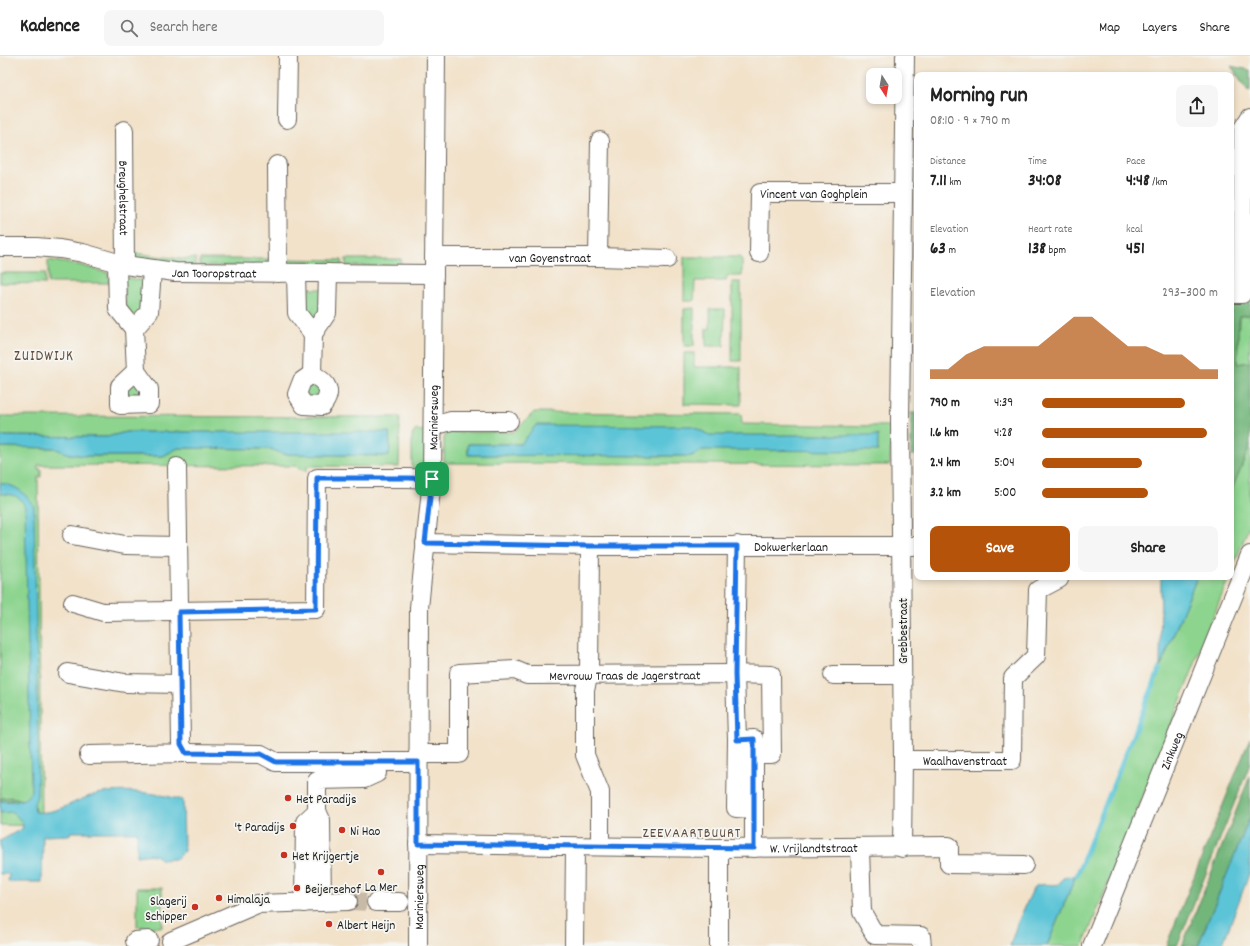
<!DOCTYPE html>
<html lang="en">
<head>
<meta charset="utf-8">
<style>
  :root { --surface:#fff; --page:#f6f6f6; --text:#222; --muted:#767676; --line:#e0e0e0; --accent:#b45309 }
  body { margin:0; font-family:Dekko,sans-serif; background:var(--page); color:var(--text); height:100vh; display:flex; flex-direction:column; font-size:15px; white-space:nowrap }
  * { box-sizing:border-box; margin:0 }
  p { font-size:13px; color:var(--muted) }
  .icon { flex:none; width:22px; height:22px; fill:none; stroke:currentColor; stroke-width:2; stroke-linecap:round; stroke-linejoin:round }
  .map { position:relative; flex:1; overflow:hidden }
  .side { position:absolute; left:914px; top:16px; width:320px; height:508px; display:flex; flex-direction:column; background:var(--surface); border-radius:8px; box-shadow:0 2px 6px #0003 }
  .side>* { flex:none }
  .needle { width:26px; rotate:169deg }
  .fabs { position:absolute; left:866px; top:12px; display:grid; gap:8px }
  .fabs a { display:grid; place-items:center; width:36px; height:36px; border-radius:8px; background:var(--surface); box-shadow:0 2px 6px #0003; font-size:20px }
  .pin { position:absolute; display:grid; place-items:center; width:34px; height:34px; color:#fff; margin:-17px; border-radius:8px; box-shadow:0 2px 6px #0006 }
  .round { display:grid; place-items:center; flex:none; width:42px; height:42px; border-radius:8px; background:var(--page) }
  .head { display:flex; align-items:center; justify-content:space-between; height:68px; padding:0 16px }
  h1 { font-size:22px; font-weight:700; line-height:30px }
  .stats { display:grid; grid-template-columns:repeat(3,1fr); gap:6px; height:68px; padding:4px 16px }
  .stats div { display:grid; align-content:center }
  .stats b { font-size:17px; font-weight:700 }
  .stats small { font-size:11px; font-weight:400 }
  .stats p { font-size:11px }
  .chart { height:112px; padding:8px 16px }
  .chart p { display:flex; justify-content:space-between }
  .chart svg { width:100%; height:72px; margin-top:4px; fill:var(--accent); opacity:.7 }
  .button { display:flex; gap:8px; margin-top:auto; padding:8px 16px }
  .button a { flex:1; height:46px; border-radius:8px; background:var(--accent); color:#fff; font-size:16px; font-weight:700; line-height:46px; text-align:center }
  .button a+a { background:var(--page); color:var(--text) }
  ul { padding:0 16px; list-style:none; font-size:13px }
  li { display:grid; grid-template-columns:64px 48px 1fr; align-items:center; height:30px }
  li i { height:10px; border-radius:5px; background:var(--accent) }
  header { display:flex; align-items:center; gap:24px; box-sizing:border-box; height:56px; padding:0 20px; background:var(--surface); border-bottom:1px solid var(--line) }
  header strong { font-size:19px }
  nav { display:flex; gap:22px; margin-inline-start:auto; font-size:14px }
  .search { width:280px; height:36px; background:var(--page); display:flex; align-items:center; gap:10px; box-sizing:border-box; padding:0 14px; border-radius:8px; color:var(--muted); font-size:15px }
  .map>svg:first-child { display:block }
</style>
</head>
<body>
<header>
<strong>Kadence</strong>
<div class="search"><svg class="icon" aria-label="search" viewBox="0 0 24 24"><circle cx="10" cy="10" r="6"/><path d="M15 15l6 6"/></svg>Search here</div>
<nav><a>Map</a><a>Layers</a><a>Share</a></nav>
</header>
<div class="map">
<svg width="1250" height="890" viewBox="0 0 1250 890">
  <rect width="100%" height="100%" fill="#f6f6f2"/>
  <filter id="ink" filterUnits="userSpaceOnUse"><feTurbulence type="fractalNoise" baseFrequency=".025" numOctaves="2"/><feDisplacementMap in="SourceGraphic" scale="8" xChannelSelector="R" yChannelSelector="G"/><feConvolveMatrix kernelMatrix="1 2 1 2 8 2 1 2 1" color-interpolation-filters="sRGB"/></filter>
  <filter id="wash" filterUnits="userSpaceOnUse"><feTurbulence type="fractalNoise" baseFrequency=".012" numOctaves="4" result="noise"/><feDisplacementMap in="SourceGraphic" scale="16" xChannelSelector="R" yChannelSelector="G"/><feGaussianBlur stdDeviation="0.9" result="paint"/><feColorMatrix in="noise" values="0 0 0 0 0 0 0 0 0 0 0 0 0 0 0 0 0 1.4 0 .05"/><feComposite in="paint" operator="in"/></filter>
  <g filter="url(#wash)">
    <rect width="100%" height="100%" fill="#f2e2ca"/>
    <g fill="#8dd48f" stroke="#547856" fill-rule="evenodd">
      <path d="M133,197L181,203L196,202V210L136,204Z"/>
      <path d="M684,201H740L742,205V220H727L726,225H695L694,245H684Z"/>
      <path d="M200,203H273L269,210H200Z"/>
      <path d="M282,203L342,204V210H286Z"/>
      <rect x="346" y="203" width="55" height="7"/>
      <path d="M48,204L79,209L108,217L109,227H48Z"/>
      <path d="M0,217H45V228L0,227Z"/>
      <path d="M124,221L145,225V249L138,261L126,256Z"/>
      <rect x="732" y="226" width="9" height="79"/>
      <path d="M302,233H323V251L315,262H312L306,260Z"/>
      <path d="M694,252V290H684V253Z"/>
      <path d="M710,253H725L724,290H706V273H710Z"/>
      <path d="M1250,259V306L1237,308L1239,260Z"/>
      <path d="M684,297H694V311H741V349L684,348Z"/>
      <path d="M134,323L143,339L130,343L124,330Z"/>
      <path d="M316,326L321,340L311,345L302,331Z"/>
      <path d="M534,356L741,358L742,368L891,370L890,409L444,407V382L447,376H514ZM692,370L709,379L703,394L691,400L468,399V388H521Z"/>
      <path d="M0,360L400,361L399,411L307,410V416L295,410L38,409V413H41V421H38L41,770L0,769V391L54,392L69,398L87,400H163L178,392L271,393L283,398L389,400L390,390L389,377L126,376L107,381L0,380Z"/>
      <path d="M416,374L425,375V409H422L412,416V379Z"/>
      <path d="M1250,389V468L1231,516V436Z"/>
      <path d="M1197,521H1229L1143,740L1083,890H1047Z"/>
      <rect x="137" y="832" width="25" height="39"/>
    </g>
    <g fill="#72b67a" stroke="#47694b">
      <path d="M1231,10L1250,14V36L1248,35Z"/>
      <path d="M1231,243H1250V259L1239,260L1237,308L1250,306V389L1231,436Z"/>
      <rect x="911" y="357" width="6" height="42"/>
      <path d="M1250,682V708L1177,890H1166Z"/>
      <path d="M1250,720V761L1198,890H1182Z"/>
      <path d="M12,741L23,744L0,745V742Z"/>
    </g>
    <g fill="#5bc4d7" stroke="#3c707a">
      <path d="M536,369L692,370L709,379H878V395L703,394L691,400L468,399V388H521Z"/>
      <path d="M126,376H389L390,391L389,400L283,398L271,393L178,392L163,400H87L69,398L54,392L0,391V380L107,381Z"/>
      <path d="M0,427C18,430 24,436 34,450L38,687L37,740L34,748L35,756C57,759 76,743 97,738C126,732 155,737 183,744L184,795L176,803L161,804C155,796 146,799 137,800V776H70V779L43,780L42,826H8L9,818H0V785L23,772L22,766L13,756L0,757V745C13,745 25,748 31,735L25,452C22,439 11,438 0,438Z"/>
      <path d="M1161,521H1197L1160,612Z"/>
      <path d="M1250,761V816L1222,890H1198Z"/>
      <path d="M1076,819L1047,890H1010L1017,868L1034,831C1042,826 1050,830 1059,828L1063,822Z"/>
    </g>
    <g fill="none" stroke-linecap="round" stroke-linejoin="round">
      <path stroke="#5bc4d7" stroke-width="4.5" d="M1077,819L1160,612"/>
    </g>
  </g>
  <g filter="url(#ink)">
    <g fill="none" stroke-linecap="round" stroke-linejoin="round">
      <path stroke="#c7baa7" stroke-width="18" stroke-dasharray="18 9" stroke-linecap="butt" d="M348,845L376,846"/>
      <g stroke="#676159" stroke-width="20">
        <g id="minor">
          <path d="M287,63L288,0"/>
          <path id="s1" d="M124,74L125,209"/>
          <path d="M277,109L278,217"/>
          <path id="s2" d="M0,191H36L60,193L83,197L125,209L175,216L434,218"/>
          <path id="s3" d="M759,197L760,137H903"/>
          <path id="s4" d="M434,201H598L600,85"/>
          <path d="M598,201L667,203"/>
          <path d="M117,207L118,253L134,273L149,256L152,214"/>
          <path d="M296,217L297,257L313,278L327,257L328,217"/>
          <path d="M1231,238H1242L1243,72L1250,61"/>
          <path d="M134,273L136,315"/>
          <path d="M136,315L149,333V348L120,349V330Z"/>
          <path d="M312,318C327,326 334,335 322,350L304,349L297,338L302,325Z"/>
          <path d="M312,318L313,278"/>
          <path d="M433,370L451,365H509"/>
          <path d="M72,479L125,489L178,490"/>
          <path id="s5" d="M425,487L590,490H917"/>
          <path d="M737,489L735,618L771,619L772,698H754V792"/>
          <path d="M590,490L589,618L585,634V699L600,736V790"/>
          <path d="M73,547L103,556L316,553L317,422H408L432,423"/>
          <path d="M68,617L125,627L180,628"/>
          <path d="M833,619H902"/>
          <path d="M737,684L736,752L754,753"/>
          <path d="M186,697L261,698L276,706H418"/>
          <path id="s6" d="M418,698H459V617L515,614L527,619L735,618L737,684L754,683V698"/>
          <path d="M89,699L186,697L181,688L177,411"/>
          <path id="s7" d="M903,704H1012L1013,622L1036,600L1038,534L1059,523V521"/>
          <path id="s8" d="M418,788L719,792L949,790V808L1024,809"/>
          <path d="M860,792L862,856L875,879L921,880L922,890"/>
          <path d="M902,792L903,704L900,363L905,0"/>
          <path d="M322,846L321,764L317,755V724L364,723L377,717"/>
          <path d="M376,846H400"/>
          <path d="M304,847L305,766L317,755"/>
          <path d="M135,885L149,884"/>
          <path d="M171,885L257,848L348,845"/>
          <path id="s9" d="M418,890L419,552L432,423L436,0"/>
          <path d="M574,890L575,791"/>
          <path d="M719,890V792"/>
          <path id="s10" d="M1092,890L1250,499"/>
        </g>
      </g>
      <use href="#minor" stroke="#fff" stroke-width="18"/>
    </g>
  </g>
  <g fill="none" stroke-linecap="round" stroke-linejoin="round" filter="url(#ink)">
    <g stroke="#fff" stroke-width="8">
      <path id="route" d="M317,422H408L432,423L425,487L590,490H737L735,618L737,684L754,683V792L418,788V706H276L261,698L186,697L181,688L179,556L316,553Z"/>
    </g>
    <use href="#route" stroke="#1a73e8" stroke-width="5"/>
  </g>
  <g fill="#c8321e" stroke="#f6f6f2" stroke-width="1.5">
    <circle cx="288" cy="742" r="4"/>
    <circle cx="293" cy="770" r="4"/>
    <circle cx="342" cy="774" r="4"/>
    <circle cx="284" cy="799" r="4"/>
    <circle cx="381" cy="816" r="4"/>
    <circle cx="297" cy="832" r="4"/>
    <circle cx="219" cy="842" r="4"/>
    <circle cx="195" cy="851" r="4"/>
    <circle cx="329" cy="868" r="4"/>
  </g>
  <g text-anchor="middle" stroke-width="3.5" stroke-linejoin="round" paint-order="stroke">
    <g font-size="13" fill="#1c1c1c" stroke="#f6f6f2">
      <text dy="5" stroke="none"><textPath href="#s3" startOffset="114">Vincent van Goghplein</textPath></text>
      <text dy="5" stroke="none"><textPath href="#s1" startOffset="68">Breughelstraat</textPath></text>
      <text dy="5" stroke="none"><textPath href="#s4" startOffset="116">van Goyenstraat</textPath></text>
      <text dy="5" stroke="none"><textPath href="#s2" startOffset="217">Jan Tooropstraat</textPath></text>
      <text dy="5" stroke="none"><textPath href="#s9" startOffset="529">Mariniersweg</textPath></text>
      <text dy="5" stroke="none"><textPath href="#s5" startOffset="366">Dokwerkerlaan</textPath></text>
      <text transform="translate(902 575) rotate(-90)" y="5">Grebbestraat</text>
      <text dy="5" stroke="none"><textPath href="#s6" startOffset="289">Mevrouw Traas de Jagerstraat</textPath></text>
      <text dy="5" stroke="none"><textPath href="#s10" startOffset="211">Zinkweg</textPath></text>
      <text dy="5" stroke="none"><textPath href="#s7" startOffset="62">Waalhavenstraat</textPath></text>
      <text dy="5" stroke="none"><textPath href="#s8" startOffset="396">W. Vrijlandtstraat</textPath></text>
      <text dy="5" stroke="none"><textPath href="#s9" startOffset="49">Mariniersweg</textPath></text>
    </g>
    <g font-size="13" fill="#1c1c1c" stroke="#f6f6f2" text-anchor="start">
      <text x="296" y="747">Het Paradijs</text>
      <text x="285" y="775" text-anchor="end">'t Paradijs</text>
      <text x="350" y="779">Ni Hao</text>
      <text x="292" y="804">Het Krijgertje</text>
      <text x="381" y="835" text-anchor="middle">La Mer</text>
      <text x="305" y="837">Beijersehof</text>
      <text x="227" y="847">Himalaja</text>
      <text x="187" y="849" text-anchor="end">Slagerij<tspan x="187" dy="15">Schipper</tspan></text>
      <text x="337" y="873">Albert Heijn</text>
    </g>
    <g font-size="14" letter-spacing="1" fill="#614d3f" stroke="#f6f6f2">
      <text x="692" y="781">ZEEVAARTBUURT</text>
    </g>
    <g font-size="15" letter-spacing="1" fill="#614d3f" stroke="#f6f6f2">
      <text x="44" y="304">ZUIDWIJK</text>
    </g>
  </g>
</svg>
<div class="fabs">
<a><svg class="needle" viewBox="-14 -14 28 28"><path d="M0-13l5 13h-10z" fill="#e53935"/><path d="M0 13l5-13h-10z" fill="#767676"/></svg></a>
</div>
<div class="pin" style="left:432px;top:423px;background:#1e9e55"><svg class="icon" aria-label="arrive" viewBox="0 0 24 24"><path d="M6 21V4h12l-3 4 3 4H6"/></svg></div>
<section class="side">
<div class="head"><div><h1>Morning run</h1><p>08:10 · 9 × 790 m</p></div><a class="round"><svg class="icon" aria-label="share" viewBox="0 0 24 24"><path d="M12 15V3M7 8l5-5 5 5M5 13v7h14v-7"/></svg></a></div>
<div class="stats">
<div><p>Distance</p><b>7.11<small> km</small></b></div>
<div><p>Time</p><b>34:08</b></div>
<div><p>Pace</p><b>4:48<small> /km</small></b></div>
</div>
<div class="stats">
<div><p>Elevation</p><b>63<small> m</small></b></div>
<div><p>Heart rate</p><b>138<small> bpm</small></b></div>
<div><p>kcal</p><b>451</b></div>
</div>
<div class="chart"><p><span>Elevation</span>293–300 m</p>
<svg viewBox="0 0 160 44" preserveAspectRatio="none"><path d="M0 44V38L10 38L20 29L30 24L40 24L50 24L60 24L70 15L80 6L90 6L100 15L110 24L120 24L130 29L140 29L150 38L160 38V44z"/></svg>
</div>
<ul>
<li><b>790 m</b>4:39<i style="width:81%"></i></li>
<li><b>1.6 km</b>4:28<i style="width:94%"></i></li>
<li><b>2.4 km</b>5:04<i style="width:57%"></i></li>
<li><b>3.2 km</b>5:00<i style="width:60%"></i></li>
</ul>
<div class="button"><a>Save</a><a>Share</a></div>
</section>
</div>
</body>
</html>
